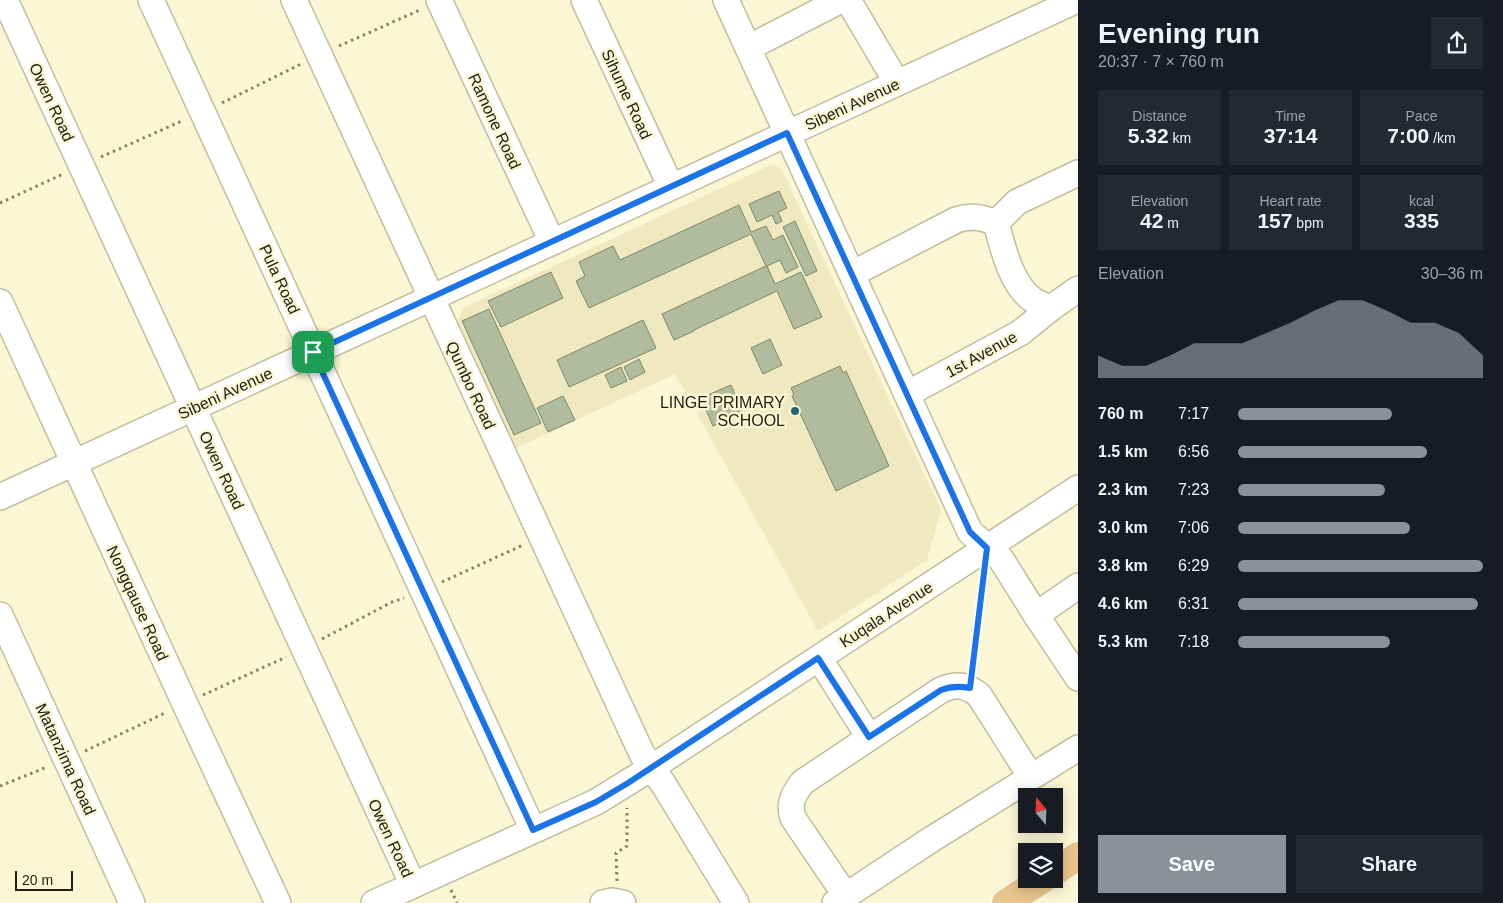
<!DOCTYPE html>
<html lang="en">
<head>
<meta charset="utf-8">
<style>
  :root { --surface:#171b24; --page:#242831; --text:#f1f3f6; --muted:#9ea1a6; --accent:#8c9099 }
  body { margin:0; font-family:Arial,sans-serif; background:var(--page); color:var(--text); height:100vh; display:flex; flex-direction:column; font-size:19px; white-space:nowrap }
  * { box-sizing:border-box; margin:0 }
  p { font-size:16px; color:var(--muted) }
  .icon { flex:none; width:28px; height:28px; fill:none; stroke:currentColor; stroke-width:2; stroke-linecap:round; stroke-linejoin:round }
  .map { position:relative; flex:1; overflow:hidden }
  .side { display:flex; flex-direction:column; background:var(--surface); width:425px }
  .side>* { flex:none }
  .needle { width:32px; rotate:341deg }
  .buttons { position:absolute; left:1018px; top:788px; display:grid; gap:10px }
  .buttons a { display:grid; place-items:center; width:45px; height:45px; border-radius:0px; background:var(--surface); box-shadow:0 2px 12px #0003; font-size:25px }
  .scale { position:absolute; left:15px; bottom:12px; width:58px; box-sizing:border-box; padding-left:5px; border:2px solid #201e12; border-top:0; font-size:14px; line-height:18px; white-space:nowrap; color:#201e12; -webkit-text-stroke:4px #fbf6d3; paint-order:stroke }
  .pin { position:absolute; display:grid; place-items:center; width:42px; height:42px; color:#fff; margin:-21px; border-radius:10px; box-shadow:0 2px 8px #0006 }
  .round { display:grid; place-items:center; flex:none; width:52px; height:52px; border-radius:0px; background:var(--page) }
  .overview { display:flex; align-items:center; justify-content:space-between; height:85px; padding:0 20px }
  h1 { font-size:28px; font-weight:600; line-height:38px }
  .stats { display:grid; grid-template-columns:repeat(3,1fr); gap:8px; height:85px; padding:5px 20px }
  .stats div { display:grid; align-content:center; border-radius:0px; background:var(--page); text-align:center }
  .stats b { font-size:21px; font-weight:600 }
  .stats small { font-size:14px; font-weight:400 }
  .stats p { font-size:14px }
  .chart { height:140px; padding:10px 20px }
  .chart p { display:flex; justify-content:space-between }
  .chart svg { width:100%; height:90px; margin-top:5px; fill:var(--accent); opacity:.7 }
  .primary-button { display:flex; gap:10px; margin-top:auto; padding:10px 20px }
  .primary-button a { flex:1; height:58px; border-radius:0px; background:var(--accent); color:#fff; font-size:20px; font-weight:600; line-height:58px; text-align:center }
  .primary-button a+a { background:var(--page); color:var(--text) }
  ul { padding:0 20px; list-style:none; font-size:16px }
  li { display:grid; grid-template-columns:80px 60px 1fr; align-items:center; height:38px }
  li i { height:12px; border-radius:6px; background:var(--accent) }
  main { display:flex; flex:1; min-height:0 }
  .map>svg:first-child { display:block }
</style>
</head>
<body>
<main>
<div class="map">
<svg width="1078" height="903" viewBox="0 0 1078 903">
  <rect width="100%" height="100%" fill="#fbf6d3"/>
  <path fill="#f0e9bf" d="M771,165L781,168L941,510L927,560L818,631L675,374L516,448L458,322L463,308Z"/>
  <g fill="#b0bc9d" stroke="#7c886a">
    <path d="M779,191L787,208L778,212L782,221L776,224L772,215L757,222L749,204Z"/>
    <path d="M739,205L751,232L766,226L773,240L783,235L798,267L786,273L780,260L767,266L775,284L801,272L822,317L794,329L777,291L694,330V331L674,340L662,314L766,266L751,234L589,308L576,281L585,276L579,262L613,246L620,260Z"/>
    <path d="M795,221L817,271L806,276L783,227Z"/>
    <path d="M551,272L563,298L501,327L488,301Z"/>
    <path d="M489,309L541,423L514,435L462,321Z"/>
    <path d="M643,320L656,348L569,387L557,360Z"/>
    <path d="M770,339L782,365L763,374L751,348Z"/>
    <path d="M639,359L645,372L630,380L624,367Z"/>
    <path d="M840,366L843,373L846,371L889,466L836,491L792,396L794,395L791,388Z"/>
    <path d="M621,367L627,381L611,388L605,375Z"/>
    <path d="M731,385L742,410L734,414L735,416L713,426L701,398Z"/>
    <path d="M563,396L575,420L548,432L537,408Z"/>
  </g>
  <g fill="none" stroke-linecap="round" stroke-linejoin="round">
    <g stroke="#c3bd9c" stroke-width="28">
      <g id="minor">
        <path d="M5,0L413,885"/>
        <path d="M151,0L533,830"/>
        <path d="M294,0L642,754L664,785L736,903"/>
        <path d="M439,0L552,242"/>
        <path d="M584,0L671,187"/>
        <path d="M726,0L970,532L1001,559L1036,615L1078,678"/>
        <path d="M848,0L897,83"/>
        <path d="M748,48L841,0"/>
        <path d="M996,223C1003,248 1011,285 1033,300C1038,304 1045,305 1051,308"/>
        <path d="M996,223L1017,202L1078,173"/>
        <path d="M852,274L956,220C971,215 982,217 996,223"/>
        <path d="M0,302L185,704L278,903"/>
        <path d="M907,394L1020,333L1051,308L1078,289"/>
        <path d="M0,497L1077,0"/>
        <path d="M0,615L132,903"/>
        <path d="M1036,615L1078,586"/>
        <path d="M819,658L869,737"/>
        <path d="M846,896L793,818C788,803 794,793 803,782L941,690C957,683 966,685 979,695L1031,777"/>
        <path d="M374,903L596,802L651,768L1078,488"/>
        <path d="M603,903L612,901L623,903"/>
        <path d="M835,903L932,839L1078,748"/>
      </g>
    </g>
    <g stroke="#fff" stroke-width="30">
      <g id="major">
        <path d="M1054,872L1078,856"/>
        <path d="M1006,903L1043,879"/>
      </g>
    </g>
    <g stroke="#86826c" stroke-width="3" stroke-dasharray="2.5 4" stroke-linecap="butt">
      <path d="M339,46L420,10"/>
      <path d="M222,103L301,64"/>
      <path d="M101,157L184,120"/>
      <path d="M0,203L63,174"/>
      <path d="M442,582L523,545"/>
      <path d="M322,639L392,602L404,598"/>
      <path d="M972,668L984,575"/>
      <path d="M203,695L286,657"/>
      <path d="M85,751L165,713"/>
      <path d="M0,786L47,767"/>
      <path d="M617,881L616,853L627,846V808"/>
      <path d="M451,890L457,903"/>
    </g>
    <use href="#minor" stroke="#fff" stroke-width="25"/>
    <use href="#major" stroke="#e9c58c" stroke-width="28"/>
  </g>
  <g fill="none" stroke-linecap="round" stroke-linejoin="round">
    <g stroke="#fff" stroke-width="10">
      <path id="route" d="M787,133L970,532L987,548L970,688C959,686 951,686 941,690L869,737L818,658L628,783L596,802L533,830L313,352Z"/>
    </g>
    <use href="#route" stroke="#1a73e8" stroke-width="6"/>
  </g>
  <circle fill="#246279" stroke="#fbf6d3" stroke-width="2" cx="795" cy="411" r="5"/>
  <g text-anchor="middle" stroke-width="5" stroke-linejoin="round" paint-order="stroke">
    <g font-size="16" fill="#201e12" stroke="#fbf6d3">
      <text transform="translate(627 94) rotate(65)" y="6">Sihume Road</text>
      <text transform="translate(52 102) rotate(65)" y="6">Owen Road</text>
      <text transform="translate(852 104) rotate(-25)" y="6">Sibeni Avenue</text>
      <text transform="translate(495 121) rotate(65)" y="6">Ramone Road</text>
      <text transform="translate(280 279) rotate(65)" y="6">Pula Road</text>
      <text transform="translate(981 354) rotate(-29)" y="6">1st Avenue</text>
      <text transform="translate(471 385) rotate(65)" y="6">Qumbo Road</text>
      <text transform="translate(225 393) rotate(-25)" y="6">Sibeni Avenue</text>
      <text transform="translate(222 470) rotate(65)" y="6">Owen Road</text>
      <text transform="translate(138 603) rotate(65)" y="6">Nongqause Road</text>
      <text transform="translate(886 614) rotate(-33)" y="6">Kuqala Avenue</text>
      <text transform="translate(66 759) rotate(65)" y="6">Matanzima Road</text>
      <text transform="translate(391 838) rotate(65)" y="6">Owen Road</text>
    </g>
    <g font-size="16" fill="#201e12" stroke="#fbf6d3" text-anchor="end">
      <text x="785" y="408">LINGE PRIMARY<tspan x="785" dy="18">SCHOOL</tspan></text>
    </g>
  </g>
</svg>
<div class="buttons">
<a><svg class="needle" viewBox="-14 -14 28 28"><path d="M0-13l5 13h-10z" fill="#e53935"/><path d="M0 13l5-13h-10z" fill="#9ea1a6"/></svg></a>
<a><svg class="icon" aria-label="layers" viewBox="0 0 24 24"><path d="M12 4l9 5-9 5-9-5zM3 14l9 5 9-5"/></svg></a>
</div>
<div class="scale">20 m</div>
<div class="pin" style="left:313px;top:352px;background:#1e9e55"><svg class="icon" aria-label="arrive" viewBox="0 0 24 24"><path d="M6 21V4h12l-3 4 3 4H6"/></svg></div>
</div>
<section class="side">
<div class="overview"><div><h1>Evening run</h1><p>20:37 · 7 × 760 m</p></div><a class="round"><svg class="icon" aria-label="share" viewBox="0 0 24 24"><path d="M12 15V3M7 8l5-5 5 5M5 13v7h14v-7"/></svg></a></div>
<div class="stats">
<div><p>Distance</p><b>5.32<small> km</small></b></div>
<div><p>Time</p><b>37:14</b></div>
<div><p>Pace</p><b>7:00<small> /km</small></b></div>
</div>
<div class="stats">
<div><p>Elevation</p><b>42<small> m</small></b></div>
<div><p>Heart rate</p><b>157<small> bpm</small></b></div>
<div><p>kcal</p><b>335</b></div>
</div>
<div class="chart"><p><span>Elevation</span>30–36 m</p>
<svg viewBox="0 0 160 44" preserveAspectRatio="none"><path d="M0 44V33L10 38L20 38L30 33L40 27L50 27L60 27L70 22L80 17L90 11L100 6L110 6L120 11L130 17L140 17L150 22L160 33V44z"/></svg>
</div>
<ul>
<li><b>760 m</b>7:17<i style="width:63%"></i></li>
<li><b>1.5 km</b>6:56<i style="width:77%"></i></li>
<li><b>2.3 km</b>7:23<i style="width:60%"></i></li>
<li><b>3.0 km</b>7:06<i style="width:70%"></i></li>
<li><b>3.8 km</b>6:29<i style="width:100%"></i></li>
<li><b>4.6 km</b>6:31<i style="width:98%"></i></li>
<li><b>5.3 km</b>7:18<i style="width:62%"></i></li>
</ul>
<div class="primary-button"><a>Save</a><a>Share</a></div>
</section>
</main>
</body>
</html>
